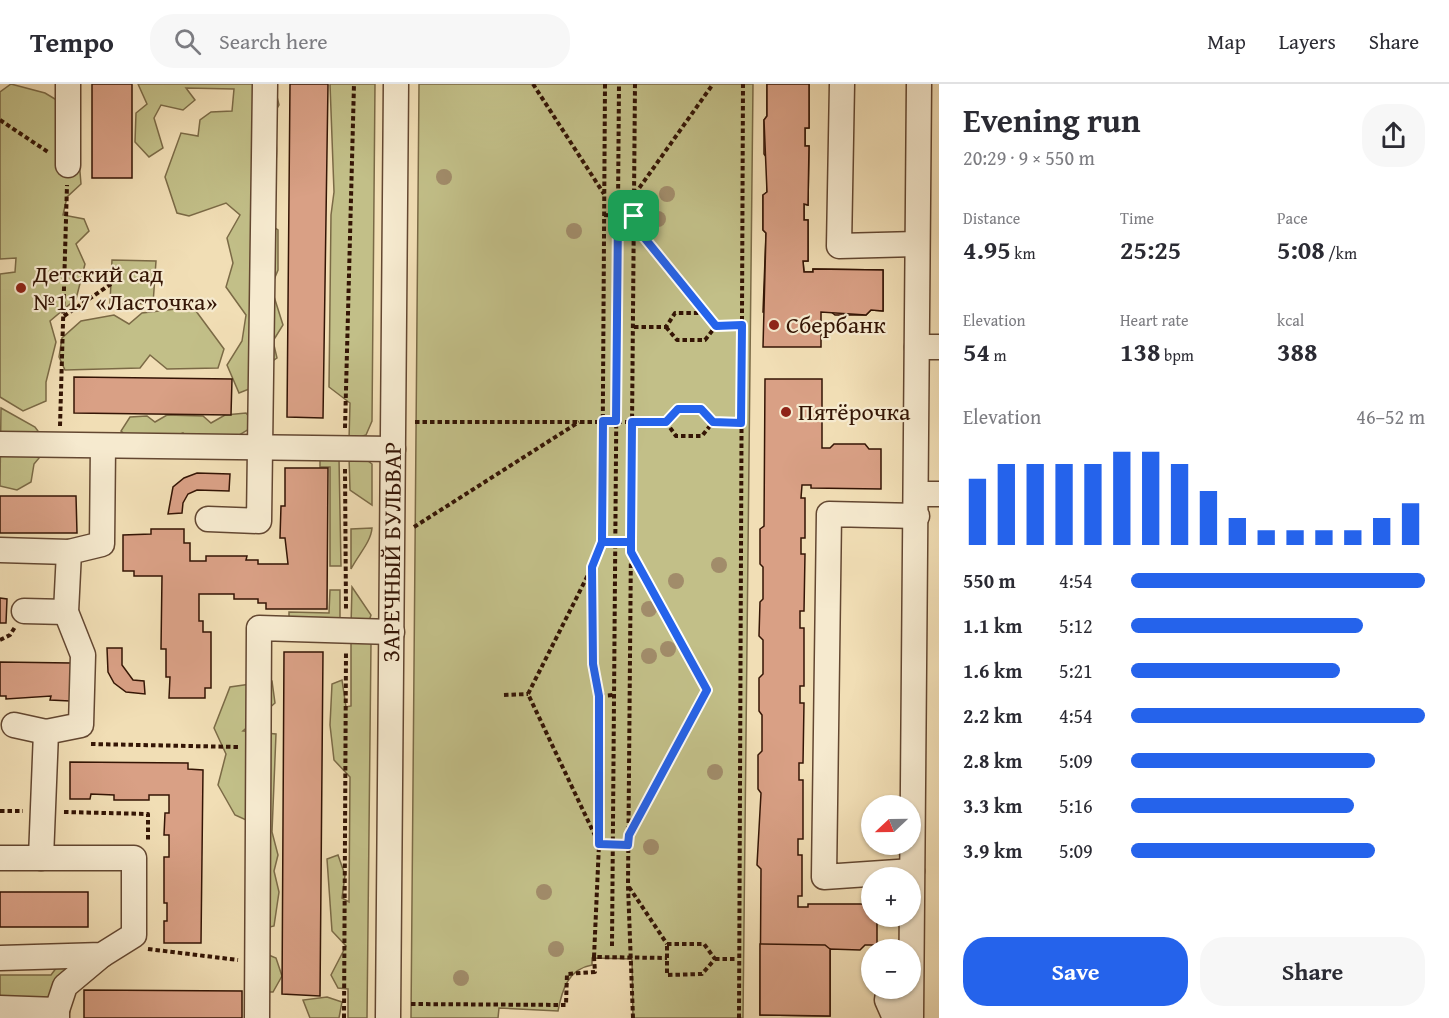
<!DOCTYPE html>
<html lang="en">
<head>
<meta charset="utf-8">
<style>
  :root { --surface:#fff; --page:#f7f7f7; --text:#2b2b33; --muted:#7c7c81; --line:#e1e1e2; --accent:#2563eb }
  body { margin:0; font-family:"Gentium Book Plus",serif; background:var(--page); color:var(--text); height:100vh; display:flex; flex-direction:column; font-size:22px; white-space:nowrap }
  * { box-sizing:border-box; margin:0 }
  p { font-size:20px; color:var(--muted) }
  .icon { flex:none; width:33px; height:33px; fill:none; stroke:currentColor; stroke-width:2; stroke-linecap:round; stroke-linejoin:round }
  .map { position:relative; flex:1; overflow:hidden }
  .sheet { display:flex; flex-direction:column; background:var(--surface); width:510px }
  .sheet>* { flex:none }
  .needle { width:39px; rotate:248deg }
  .tools { position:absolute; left:861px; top:711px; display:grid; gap:12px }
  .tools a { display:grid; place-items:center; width:60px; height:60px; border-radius:50%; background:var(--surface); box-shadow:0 2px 4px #0004; font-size:30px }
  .pin { position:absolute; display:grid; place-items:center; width:51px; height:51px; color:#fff; margin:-26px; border-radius:12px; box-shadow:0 3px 9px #0006 }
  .round { display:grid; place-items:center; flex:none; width:63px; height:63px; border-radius:24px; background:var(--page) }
  .overview { display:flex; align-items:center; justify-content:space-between; height:102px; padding:0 24px }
  h1 { font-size:33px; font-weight:600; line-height:45px }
  .figures { display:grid; grid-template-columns:repeat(3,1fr); gap:9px; height:102px; padding:6px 24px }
  .figures div { display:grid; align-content:center }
  .figures b { font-size:26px; font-weight:600 }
  .figures small { font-size:16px; font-weight:400 }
  .figures p { font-size:16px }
  .chart { height:168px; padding:12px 24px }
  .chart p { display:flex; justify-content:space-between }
  .chart svg { width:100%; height:108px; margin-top:6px; stroke:var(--accent); stroke-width:6 }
  .primary-button { display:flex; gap:12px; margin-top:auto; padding:12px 24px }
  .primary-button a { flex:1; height:69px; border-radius:24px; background:var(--accent); color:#fff; font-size:24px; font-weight:600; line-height:69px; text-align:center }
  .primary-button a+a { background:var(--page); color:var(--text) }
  ul { padding:0 24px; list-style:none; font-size:20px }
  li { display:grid; grid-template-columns:96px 72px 1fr; align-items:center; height:45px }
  li i { height:15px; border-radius:8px; background:var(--accent) }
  header { display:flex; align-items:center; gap:36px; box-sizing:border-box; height:84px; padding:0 30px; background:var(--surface); border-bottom:2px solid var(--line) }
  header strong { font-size:28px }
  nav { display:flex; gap:33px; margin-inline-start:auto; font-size:21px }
  .search { width:420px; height:54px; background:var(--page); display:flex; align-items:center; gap:15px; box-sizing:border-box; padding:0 21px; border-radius:24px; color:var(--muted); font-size:22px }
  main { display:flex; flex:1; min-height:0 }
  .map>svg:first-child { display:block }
</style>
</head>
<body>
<header>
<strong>Tempo</strong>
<div class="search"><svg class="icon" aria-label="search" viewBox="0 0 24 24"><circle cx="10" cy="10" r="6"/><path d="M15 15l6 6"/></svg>Search here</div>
<nav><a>Map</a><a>Layers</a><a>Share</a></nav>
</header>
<main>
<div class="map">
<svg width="939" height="934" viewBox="0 0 939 934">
  <rect width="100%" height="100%" fill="#f1deb5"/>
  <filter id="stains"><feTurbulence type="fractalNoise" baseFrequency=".00333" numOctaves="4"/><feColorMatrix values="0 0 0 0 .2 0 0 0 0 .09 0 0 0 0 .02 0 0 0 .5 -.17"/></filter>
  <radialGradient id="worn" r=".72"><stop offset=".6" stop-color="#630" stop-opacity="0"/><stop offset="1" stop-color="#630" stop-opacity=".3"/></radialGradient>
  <g fill="#c2bf88" stroke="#7b6a46" stroke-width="1.5">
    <path d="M11,0L45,9L75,27L81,100L67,113L63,131L84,135L89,147L76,160L85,180L76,215L50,237L56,258L46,298V317L23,327L0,313V190L15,188L16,174L0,175V8Z"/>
    <path d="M138,0H274L279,21L271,35C284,72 272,99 260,134L278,146V186L271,203L283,241L273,257L277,274L258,287L259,301L239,309L227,281L242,257L246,231L226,203L233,179L227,154L240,131L226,119L189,132L177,129L165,93L181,49L198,52L200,36L211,28L232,27L234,5L186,4L195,16L183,26L161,21L154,34L163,64L149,73L135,58L136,29L147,20Z"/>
    <path d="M330,0H375L372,337L366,351L349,356L350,319L329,303L331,131L334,108Z"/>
    <path d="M419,0H753L743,934H633L632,875L592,874V881C568,885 562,906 558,927L499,924L498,934H411Z"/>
    <path d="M112,176L156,177L153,220L110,219Z"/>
    <path d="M193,223L224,265L218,284L167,285L150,271L140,284L65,286L59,273L62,254L81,237L114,231L129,240L142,229Z"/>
    <path d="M1,324L35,343L49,362L34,380L31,398L17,406L0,402Z"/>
    <path d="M246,329L256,341L216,365L193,360L183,349L160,358L137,360L121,347L130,333L147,332L155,338L167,331L203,332L211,339L225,331Z"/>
    <path d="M349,372L364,374L372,380V421L350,406Z"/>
    <path d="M320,374H339L341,482H330V383H320Z"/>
    <path d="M372,444C371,458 358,471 351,485V445Z"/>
    <path d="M352,503L371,531L369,537L351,542Z"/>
    <path d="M330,506H340V541L289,540V528L329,529Z"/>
    <path d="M351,553L371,559L367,934H348V905L338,904L331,891L346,862L332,847L327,775L338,771L345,791L342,814L349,818L350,693L334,676L330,641L332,600L342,596L346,623L351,622Z"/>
    <path d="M272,597L275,619L243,647L276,650L272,748L278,771L274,787L279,808L274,842L262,845L264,744L235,731L218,701L226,670L214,644L230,603Z"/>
    <path d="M264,869L276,874L282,892L273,908H252Z"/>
    <path d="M60,879L72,885L51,912L46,915L0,916V891H51Z"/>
    <path d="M327,913L342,918L339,934H310L303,916Z"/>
  </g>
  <g fill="#d9a085" stroke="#341505" stroke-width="1.5">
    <rect x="92" y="0" width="40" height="94"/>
    <path d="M290,0H328L323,334L287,333Z"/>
    <path d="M767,0H809V44H805V62H809L808,121L804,120V136H808V177H803L804,188H813V185L883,186V227L871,226L866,231H835L830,227L763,228L766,149L763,146V111L767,108V74L764,70V36L767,32Z"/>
    <path d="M767,0H809V44H805V62H809L808,121L804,120V136H808V177H803L804,188H813V185L883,186V227L871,226L866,231L821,228V263H763L766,149L763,146V111L767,108L764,36L767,32Z"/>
    <path d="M74,293L232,295L231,331L74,329Z"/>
    <path d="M765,295H822V364H830L834,360H865L869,365H881V405L811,404V401H802L801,414H805V454H801V470H805L804,527H800V544H804V602H800V619H804L803,679H799V696H803V755H798V771H802V812H798V823H808V820H872V832H877V861H865L860,866L830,865V932L760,931L761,785L757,781L761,709L758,705V671L762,667V631L759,627V594L763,590V556L759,552L760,518L763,515V483L760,480V445L764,442Z"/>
    <path d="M285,384H328L327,525H266V519H258V515H234V510H199V537H203V548H211V604H205V614H169L170,593H166V565H161L162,492H134V487H123V451L151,450V445H184V459H190V477H206V472H247L246,476H258V480H288L285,454H280L281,422H285Z"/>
    <path d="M197,389L230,390L229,407L197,406L188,410L183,419L182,429L168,430L173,403L184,394Z"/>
    <path d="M0,412H76L77,449H0Z"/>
    <path d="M0,514L7,515L6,539H0Z"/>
    <path d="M107,564H122V581L133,596L144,597L145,610L126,608L114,599L108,588Z"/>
    <path d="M284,568H323L320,912L282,910Z"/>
    <path d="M0,578L71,579L70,617L50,616L51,612L6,615V612H0Z"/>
    <path d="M70,678L188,679V685L203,686L201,859H164V837H167V819H164V773H169V751H164L165,729H169V711H149V716H114V711L91,710L90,715H70Z"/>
    <rect x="0" y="808" width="88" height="35"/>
    <path d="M760,860L825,861L830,865V932L760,931Z"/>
    <path d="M84,906L242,907V934H84Z"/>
  </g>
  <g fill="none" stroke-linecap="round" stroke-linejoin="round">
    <g stroke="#634731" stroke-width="27">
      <g id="minor">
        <path d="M68,0V81"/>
        <path d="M842,0L839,162L917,160"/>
        <path d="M917,263H939"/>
        <path d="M0,360L393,365"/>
        <path d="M917,410H939"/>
        <path d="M208,435L259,437L265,0"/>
        <path d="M0,466L69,468"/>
        <path d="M24,527L66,528"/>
        <path d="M14,641L46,648"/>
        <path d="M0,774H41"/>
        <path d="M912,787L824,793L829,430L917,432"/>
        <path d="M0,874L102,871L134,851V774H41L46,648L81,641L83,571L66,528L69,468L102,460L103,362"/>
        <path d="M889,904L887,916L895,934"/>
        <path d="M0,924L57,926V934"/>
        <path d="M57,926L65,902L102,871"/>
        <path d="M257,934L259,544L392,548"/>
        <path id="s1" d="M388,934L396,0"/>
        <path d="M911,934L919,0"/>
      </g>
    </g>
    <g stroke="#341505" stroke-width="4" stroke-dasharray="4.5 3" stroke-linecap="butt">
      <path d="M533,0L604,110"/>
      <path d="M605,0L602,458L592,483L528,610L599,760L629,761"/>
      <path d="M0,36L48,68"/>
      <path d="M635,110L713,0"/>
      <path d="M604,131L634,132"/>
      <path d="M635,142L703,228"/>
      <path d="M64,232L111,200"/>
      <path d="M634,243H666L675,229H703L716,242L742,241"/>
      <path d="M666,243L677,256H705L716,242"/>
      <path d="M678,325H701L713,338L702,352H676L666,338Z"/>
      <path d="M415,338H666"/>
      <path d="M713,338L741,339"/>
      <path d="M60,342L67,101"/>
      <path d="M345,344L354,0"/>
      <path d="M345,385L346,527"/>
      <path d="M414,443L579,338"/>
      <path d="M602,458H631"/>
      <path d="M592,484L593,580L599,612"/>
      <path d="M0,556L10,551L15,543"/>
      <path d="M504,611L528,610"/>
      <path d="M91,660L239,663"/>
      <path d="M0,727H23"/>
      <path d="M64,728L148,730V758"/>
      <path d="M629,751L707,605L632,470"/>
      <path d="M629,803L667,860"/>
      <path d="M667,860H704L715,875L702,890L667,891Z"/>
      <path d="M612,862L619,0"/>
      <path d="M148,865L238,876"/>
      <path d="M594,873L599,760V612L614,611"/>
      <path d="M715,875H737"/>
      <path d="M411,920L566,921L567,890L595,888L594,873L667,874"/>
      <path d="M344,934L346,568"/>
      <path d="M633,934L628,802L635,0"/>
      <path d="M739,934L743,0"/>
    </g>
    <use href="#minor" stroke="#f6eacf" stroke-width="24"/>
  </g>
  <g fill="#a18c6a">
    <circle cx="444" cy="93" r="8"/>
    <circle cx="667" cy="110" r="8"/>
    <circle cx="658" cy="135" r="8"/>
    <circle cx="574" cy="147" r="8"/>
    <circle cx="719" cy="481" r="8"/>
    <circle cx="676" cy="497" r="8"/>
    <circle cx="649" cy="525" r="8"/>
    <circle cx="668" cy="565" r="8"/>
    <circle cx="649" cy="572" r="8"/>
    <circle cx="715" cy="688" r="8"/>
    <circle cx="651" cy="763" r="8"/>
    <circle cx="544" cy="808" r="8"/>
    <circle cx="556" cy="865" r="8"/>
    <circle cx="461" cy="894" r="8"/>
  </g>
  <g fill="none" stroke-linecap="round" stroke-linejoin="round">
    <g stroke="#fff" stroke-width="12">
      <path id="route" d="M634,132L618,131L616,337H603L602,458H631V468L707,606L629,751L628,761L599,760V612L593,580L592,483L602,458H631L632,338H666L678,325H701L713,338L741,339L742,241L716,242L634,141V132"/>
    </g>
    <use href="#route" stroke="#2563eb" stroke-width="8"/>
  </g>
  <g fill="#8f2418" stroke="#f6eacf" stroke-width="2">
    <circle cx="21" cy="204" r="6"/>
    <circle cx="774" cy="241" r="6"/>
    <circle cx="786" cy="328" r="6"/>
  </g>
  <g text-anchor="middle" stroke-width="4.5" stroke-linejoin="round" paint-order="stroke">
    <g font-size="24" fill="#341505" stroke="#f6eacf" text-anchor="start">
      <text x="33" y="198">Детский сад<tspan x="33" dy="28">№117 «Ласточка»</tspan></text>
      <text x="786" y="249">Сбербанк</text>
      <text x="798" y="336">Пятёрочка</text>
    </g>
    <g font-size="24" fill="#341505" stroke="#f6eacf">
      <text dy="8" stroke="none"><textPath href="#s1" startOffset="466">ЗАРЕЧНЫЙ БУЛЬВАР</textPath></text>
    </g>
  </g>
  <rect width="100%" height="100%" filter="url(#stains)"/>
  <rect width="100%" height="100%" fill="url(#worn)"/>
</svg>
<div class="tools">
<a><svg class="needle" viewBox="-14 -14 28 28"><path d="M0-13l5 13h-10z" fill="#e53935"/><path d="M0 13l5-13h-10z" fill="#7c7c81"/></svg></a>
<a>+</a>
<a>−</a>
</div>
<div class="pin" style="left:634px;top:132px;background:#1e9e55"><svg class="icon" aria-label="arrive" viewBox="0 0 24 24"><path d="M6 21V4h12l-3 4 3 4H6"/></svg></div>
</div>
<section class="sheet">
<div class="overview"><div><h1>Evening run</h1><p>20:29 · 9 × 550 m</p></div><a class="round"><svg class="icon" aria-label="share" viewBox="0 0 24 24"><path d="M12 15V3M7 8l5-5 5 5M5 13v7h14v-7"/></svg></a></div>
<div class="figures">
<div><p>Distance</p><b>4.95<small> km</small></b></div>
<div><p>Time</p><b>25:25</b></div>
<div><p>Pace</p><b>5:08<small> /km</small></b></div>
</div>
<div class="figures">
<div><p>Elevation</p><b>54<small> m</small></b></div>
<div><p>Heart rate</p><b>138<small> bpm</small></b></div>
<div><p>kcal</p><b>388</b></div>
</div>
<div class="chart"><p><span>Elevation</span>46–52 m</p>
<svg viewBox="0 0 160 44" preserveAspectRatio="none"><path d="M5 44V17M15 44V11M25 44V11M35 44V11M45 44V11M55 44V6M65 44V6M75 44V11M85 44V22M95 44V33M105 44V38M115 44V38M125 44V38M135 44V38M145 44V33M155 44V27"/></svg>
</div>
<ul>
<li><b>550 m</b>4:54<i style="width:100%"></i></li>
<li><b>1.1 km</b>5:12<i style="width:79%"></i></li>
<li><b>1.6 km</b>5:21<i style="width:71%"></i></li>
<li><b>2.2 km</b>4:54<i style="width:100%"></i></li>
<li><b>2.8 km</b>5:09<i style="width:83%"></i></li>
<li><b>3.3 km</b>5:16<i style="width:76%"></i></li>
<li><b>3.9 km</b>5:09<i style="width:83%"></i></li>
</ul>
<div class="primary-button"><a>Save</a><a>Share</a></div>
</section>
</main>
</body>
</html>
